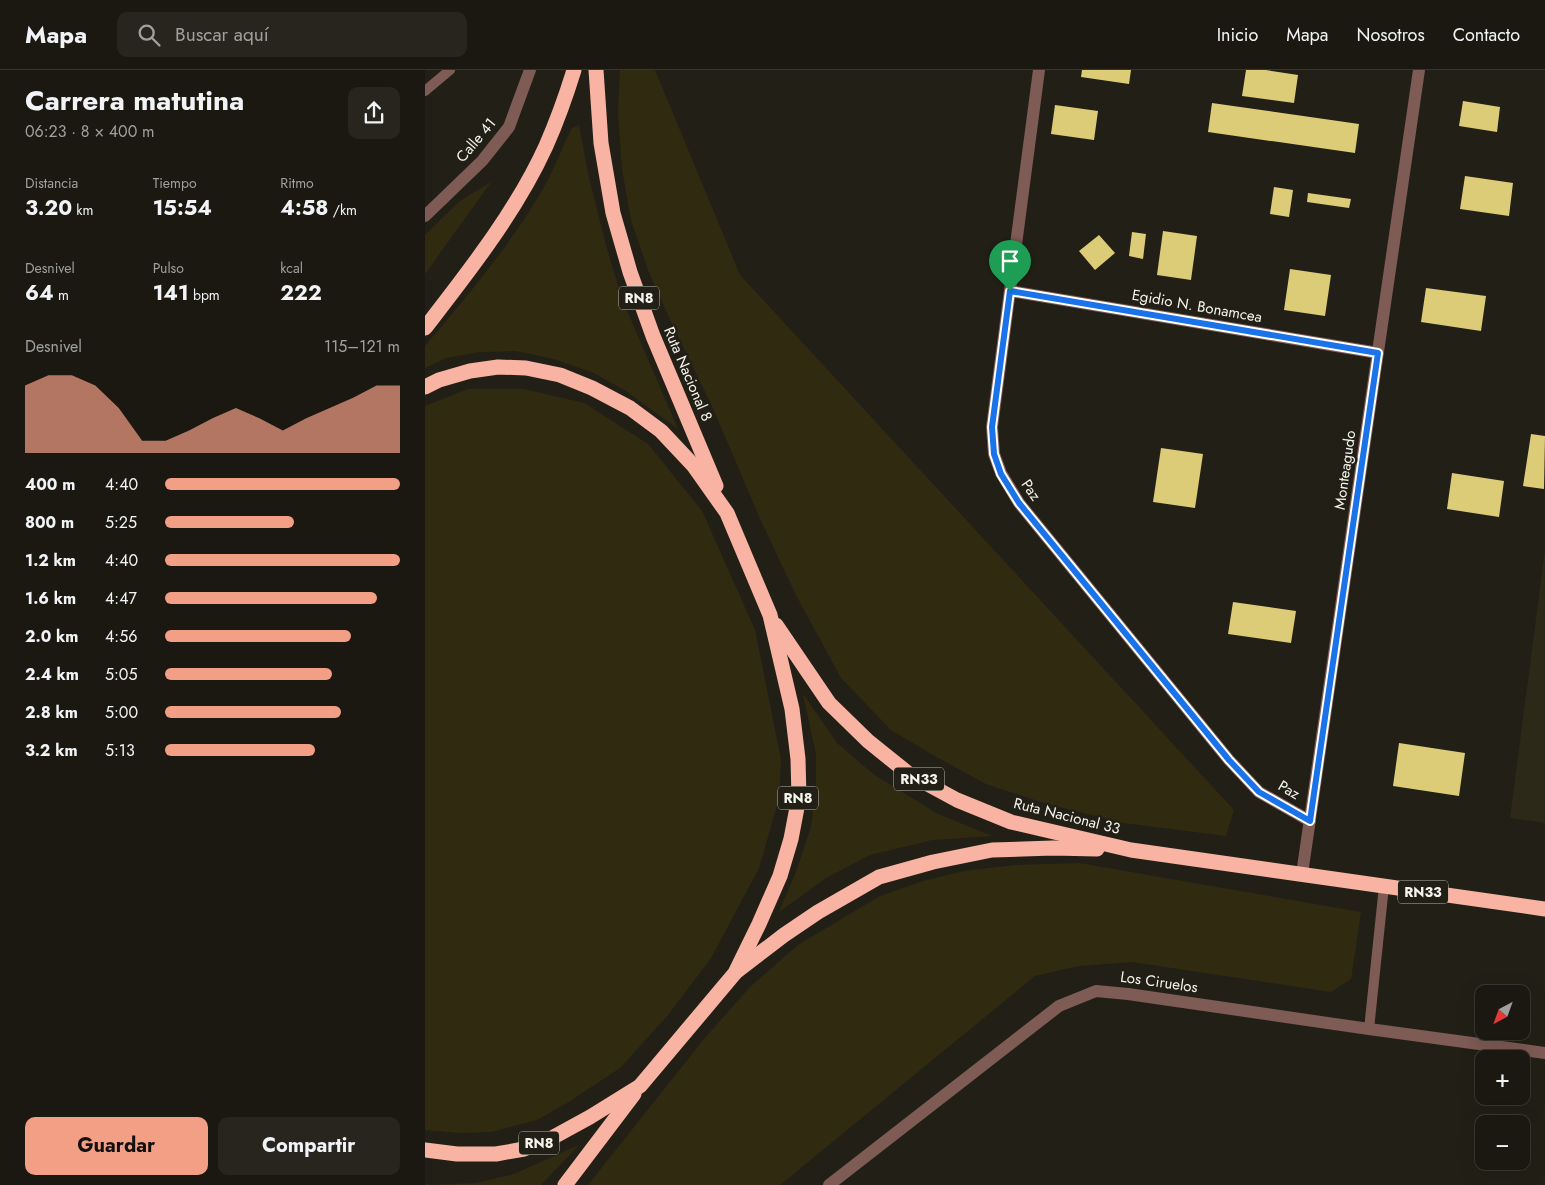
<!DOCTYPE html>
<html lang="es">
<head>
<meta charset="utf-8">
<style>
  :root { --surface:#1a1810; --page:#27251e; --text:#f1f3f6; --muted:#9fa09f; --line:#383730; --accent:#f39f85 }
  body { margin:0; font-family:Jost,sans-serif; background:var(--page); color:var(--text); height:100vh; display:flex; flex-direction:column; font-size:19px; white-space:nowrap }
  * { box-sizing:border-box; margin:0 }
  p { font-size:16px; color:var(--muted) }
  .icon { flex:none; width:28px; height:28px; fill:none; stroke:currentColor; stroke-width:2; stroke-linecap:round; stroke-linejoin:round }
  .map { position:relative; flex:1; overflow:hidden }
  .details { display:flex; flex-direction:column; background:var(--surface); width:425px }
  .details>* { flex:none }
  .needle { width:32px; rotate:221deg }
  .buttons { position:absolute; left:1050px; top:915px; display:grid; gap:10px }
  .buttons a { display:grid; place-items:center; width:55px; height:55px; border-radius:10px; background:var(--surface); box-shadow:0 5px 20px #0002,0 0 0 1px var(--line); font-size:25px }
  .pin { position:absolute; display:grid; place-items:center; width:42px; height:42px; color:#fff; margin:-51px -21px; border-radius:50% 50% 50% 0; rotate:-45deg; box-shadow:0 0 5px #0007 }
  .pin .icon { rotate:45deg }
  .round { display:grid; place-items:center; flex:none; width:52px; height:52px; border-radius:10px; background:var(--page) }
  .overview { display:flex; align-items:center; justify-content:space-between; height:85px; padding:0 25px }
  h1 { font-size:28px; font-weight:700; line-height:38px }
  .stats { display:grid; grid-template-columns:repeat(3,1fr); gap:8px; height:85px; padding:5px 25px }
  .stats div { display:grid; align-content:center }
  .stats b { font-size:21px; font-weight:700 }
  .stats small { font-size:14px; font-weight:400 }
  .stats p { font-size:14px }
  .chart { height:140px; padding:10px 25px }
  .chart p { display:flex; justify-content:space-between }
  .chart svg { width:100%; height:90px; margin-top:5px; fill:var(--accent); opacity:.7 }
  .cta { display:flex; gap:10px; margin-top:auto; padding:10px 25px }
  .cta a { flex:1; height:58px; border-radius:10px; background:var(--accent); color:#111; font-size:20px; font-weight:700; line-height:58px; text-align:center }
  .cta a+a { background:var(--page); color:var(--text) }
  ul { padding:0 25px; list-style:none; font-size:16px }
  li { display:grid; grid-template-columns:80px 60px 1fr; align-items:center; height:38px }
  li i { height:12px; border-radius:6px; background:var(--accent) }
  header { display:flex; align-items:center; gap:30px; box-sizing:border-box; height:70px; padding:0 25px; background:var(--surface); border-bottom:1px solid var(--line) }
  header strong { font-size:24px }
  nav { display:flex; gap:28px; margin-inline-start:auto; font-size:18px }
  .search { width:350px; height:45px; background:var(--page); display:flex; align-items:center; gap:12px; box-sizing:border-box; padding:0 18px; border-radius:10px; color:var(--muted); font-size:19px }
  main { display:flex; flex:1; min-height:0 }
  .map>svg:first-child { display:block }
</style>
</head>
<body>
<header>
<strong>Mapa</strong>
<div class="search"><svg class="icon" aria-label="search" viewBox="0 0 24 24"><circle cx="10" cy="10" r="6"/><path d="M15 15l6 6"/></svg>Buscar aquí</div>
<nav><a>Inicio</a><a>Mapa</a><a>Nosotros</a><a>Contacto</a></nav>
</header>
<main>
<section class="details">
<div class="overview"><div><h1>Carrera matutina</h1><p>06:23 · 8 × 400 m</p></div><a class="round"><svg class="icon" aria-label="share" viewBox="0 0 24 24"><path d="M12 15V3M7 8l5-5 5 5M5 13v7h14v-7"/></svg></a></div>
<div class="stats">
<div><p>Distancia</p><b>3.20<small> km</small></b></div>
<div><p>Tiempo</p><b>15:54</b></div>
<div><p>Ritmo</p><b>4:58<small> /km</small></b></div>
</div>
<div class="stats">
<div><p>Desnivel</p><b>64<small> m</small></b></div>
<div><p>Pulso</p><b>141<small> bpm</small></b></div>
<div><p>kcal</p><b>222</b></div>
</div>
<div class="chart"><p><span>Desnivel</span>115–121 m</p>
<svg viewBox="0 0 160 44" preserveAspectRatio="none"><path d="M0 44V11L10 6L20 6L30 11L40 22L50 38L60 38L70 33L80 27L90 22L100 27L110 33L120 27L130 22L140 17L150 11L160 11V44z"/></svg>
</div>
<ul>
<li><b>400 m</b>4:40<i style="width:100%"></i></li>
<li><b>800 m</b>5:25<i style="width:55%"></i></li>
<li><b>1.2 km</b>4:40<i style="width:100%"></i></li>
<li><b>1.6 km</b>4:47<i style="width:90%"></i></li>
<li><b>2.0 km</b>4:56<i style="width:79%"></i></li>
<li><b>2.4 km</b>5:05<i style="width:71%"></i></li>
<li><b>2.8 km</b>5:00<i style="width:75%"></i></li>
<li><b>3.2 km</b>5:13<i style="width:64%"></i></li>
</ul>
<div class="cta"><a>Guardar</a><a>Compartir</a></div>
</section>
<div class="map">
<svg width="1120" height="1115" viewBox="0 0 1120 1115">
  <rect width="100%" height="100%" fill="#222016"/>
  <path fill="#2c2918" d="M1120,480V753L1085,748Z"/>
  <g fill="#302b10">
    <path d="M195,0H230L315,205L809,740L801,766L699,753L622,734L561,714L508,685L466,660L416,608L371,525L336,451L287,336L247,254L223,200L206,150L197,99L193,43Z"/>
    <path d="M154,55L163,104L180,172L197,229L253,359L201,321L169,303L129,289L91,281L55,282L21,288L0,298V276C43,225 86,175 119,117C130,98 137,77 147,58Z"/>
    <path d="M66,112L0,204V165L35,131Z"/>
    <path d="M43,319H99L159,333L223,374L277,441L330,560L356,690L354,728L334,798L286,888L243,945L195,998L142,1033L112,1050L66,1062L35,1063L0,1060V336Z"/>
    <path d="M378,624L412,673L448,704L513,744L567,766L507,770L445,785L401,808L354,842L371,802L386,757L391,717V684Z"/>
    <path d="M654,793L936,842L926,909L906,922L707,892L654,896L610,906L355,1115H163L279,969L325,917L373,875L455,826L498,811L539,801L590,795Z"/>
    <path d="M154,1075L116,1115H0V1114L6,1115L51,1113L89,1104Z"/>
  </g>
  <g fill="#dccc78">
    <path d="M657,0H706L704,14L656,7Z"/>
    <path d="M821,0H841L873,5L869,33L817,26Z"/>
    <path d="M1038,31L1075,37L1072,62L1034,56Z"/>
    <path d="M787,33L934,54L930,83L783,62Z"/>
    <path d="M630,35L673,41L669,70L626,64Z"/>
    <path d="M1040,106L1088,113L1084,146L1035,139Z"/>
    <path d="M849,117L868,120L864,147L845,144Z"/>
    <path d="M883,123L926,129L924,138L882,132Z"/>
    <path d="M738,161L772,166L766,210L732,205Z"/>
    <path d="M707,162L721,164L718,189L704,186Z"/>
    <path d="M674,165L690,183L670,200L654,181Z"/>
    <path d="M865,199L906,205L900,246L859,240Z"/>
    <path d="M1001,218L1061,226L1056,261L996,252Z"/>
    <path d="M1106,364L1120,366L1119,419L1098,416Z"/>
    <path d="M736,378L778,384L770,438L728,432Z"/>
    <path d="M1027,403L1079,411L1074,447L1022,439Z"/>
    <path d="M808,532L871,541L866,573L803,564Z"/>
    <path d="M974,673L1040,683L1034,726L968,716Z"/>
  </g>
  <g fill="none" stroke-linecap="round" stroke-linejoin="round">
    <g stroke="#7e5b54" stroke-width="10">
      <path d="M0,21L25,0"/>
      <path d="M944,959L959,816"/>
    </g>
    <g stroke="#7e5b54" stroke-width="12">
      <path d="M614,0L567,357L569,384L576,403L594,433L804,690L834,722L885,751"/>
      <path d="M0,146L57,91L84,57L105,0"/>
      <path d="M585,221L953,283"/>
      <path d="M877,804L994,0"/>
      <path d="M404,1115L634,936L671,921L703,924L944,959L1120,983"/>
    </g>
    <g stroke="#f9b3a3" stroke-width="15">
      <path d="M171,0L176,73L188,143L205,202L228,266L291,416"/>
      <path d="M0,258C44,201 91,142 121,76C132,51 141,26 149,0"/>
      <path d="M0,317L14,310L45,301L73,297L101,298L135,305L167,318L205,338L236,361L268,395L302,443L345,545L367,639L373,689L374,727L366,769L355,806L334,854L310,903L215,1016L165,1047L123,1070L99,1079L71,1084H32L0,1080"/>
      <path d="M351,555L404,633L443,671L484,704L532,730L586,752L706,780L1120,839"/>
      <path d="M312,901L359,865L393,842L454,807L508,792L567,780L628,778L672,779"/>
      <path d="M140,1115L209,1024"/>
    </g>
  </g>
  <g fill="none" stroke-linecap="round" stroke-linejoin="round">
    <g stroke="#fff" stroke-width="10">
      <path id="route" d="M585,221L953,283L885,751L834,722L804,690L594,433L576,404L569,384L567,357Z"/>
    </g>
    <use href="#route" stroke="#1a73e8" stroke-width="6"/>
  </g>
  <g text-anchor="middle" stroke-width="5" stroke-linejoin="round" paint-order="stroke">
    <g fill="#222016" stroke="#b6b4ac" stroke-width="1">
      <rect x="194" y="216.5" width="40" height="23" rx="4"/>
      <rect x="469" y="697.5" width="50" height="23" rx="4"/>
      <rect x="353" y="716.5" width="40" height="23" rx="4"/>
      <rect x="973" y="810.5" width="50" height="23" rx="4"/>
      <rect x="94" y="1061.5" width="40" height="23" rx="4"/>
    </g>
    <g font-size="14" font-weight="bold" fill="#f5f4ed">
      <text x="214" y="233">RN8</text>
      <text x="494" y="714">RN33</text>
      <text x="373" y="733">RN8</text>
      <text x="998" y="827">RN33</text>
      <text x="114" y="1078">RN8</text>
    </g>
    <g font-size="15" fill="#f5f4ed" stroke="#222016">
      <text transform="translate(51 70) rotate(-50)" y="5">Calle 41</text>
      <text transform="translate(772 236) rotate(10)" y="5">Egidio N. Bonamcea</text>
      <text transform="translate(263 304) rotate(67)" y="5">Ruta Nacional 8</text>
      <text transform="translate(920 400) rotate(-82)" y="5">Monteagudo</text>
      <text transform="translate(606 420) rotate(55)" y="5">Paz</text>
      <text transform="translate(864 720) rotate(30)" y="5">Paz</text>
      <text transform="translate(642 746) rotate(14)" y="5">Ruta Nacional 33</text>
      <text transform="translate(734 912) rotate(8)" y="5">Los Ciruelos</text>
    </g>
  </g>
</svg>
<div class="buttons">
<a><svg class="needle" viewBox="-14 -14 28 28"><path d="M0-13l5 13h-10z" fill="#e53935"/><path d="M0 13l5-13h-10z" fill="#9fa09f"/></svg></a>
<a>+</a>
<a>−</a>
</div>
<div class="pin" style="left:585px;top:221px;background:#1e9e55"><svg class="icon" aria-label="arrive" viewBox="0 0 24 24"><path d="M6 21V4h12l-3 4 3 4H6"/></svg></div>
</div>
</main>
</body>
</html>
